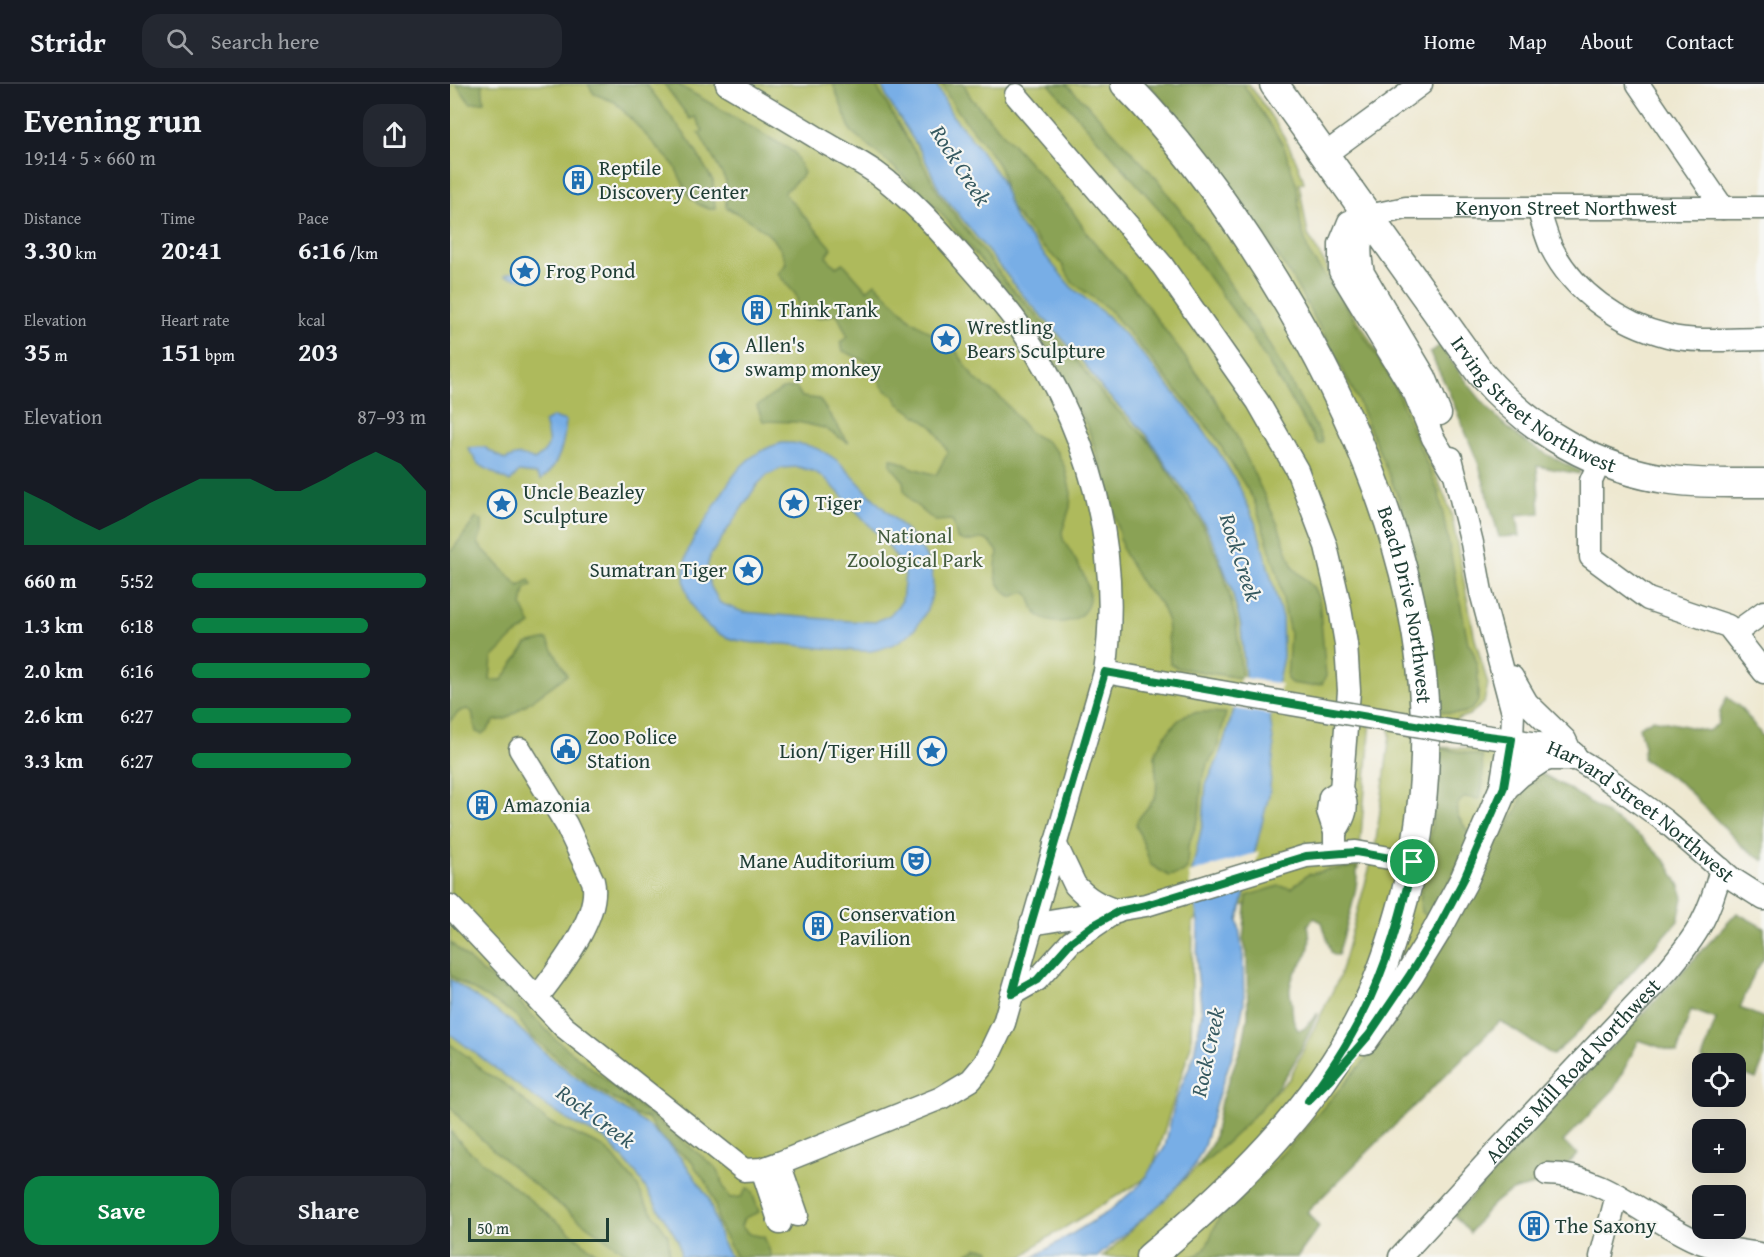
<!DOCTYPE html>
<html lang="en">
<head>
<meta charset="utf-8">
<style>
  :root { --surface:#171b24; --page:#242831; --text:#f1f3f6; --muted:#9ea1a6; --line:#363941; --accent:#0b8043 }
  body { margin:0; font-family:"Gentium Book Plus",serif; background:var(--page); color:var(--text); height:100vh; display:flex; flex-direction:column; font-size:22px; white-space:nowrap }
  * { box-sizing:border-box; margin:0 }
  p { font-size:20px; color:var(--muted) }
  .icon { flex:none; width:33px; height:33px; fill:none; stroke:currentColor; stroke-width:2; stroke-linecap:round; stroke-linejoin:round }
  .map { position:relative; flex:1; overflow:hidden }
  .panel { display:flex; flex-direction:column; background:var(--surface); width:450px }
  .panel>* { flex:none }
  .buttons { position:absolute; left:1242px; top:969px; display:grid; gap:12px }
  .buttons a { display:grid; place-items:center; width:54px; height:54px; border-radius:12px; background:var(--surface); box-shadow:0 6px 24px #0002; font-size:30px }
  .scale { position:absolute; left:18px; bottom:15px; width:141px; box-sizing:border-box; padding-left:6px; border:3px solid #1f3d34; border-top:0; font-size:16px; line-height:21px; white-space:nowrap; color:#1f3d34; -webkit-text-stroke:4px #f6f6f2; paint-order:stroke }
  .pin { position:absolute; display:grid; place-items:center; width:51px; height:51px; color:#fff; margin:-26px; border:3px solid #fff; border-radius:50%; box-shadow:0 2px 6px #0007 }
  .round { display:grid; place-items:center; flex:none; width:63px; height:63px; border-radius:18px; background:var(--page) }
  .head { display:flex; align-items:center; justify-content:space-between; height:102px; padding:0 24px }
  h1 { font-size:33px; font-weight:700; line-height:45px }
  .metrics { display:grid; grid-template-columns:repeat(3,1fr); gap:9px; height:102px; padding:6px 24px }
  .metrics div { display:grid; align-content:center }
  .metrics b { font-size:26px; font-weight:700 }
  .metrics small { font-size:16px; font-weight:400 }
  .metrics p { font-size:16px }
  .chart { height:168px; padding:12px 24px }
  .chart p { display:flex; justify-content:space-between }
  .chart svg { width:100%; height:108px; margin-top:6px; fill:var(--accent); opacity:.7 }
  .action { display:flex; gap:12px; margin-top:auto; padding:12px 24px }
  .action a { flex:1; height:69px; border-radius:18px; background:var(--accent); color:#fff; font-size:24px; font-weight:700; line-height:69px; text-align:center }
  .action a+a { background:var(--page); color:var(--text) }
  ul { padding:0 24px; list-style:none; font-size:20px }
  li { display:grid; grid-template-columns:96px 72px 1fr; align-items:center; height:45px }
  li i { height:15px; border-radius:8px; background:var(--accent) }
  header { display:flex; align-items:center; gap:36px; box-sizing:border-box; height:84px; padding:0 30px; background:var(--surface); border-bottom:2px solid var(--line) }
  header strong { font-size:28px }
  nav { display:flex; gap:33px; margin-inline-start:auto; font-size:21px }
  .search { width:420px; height:54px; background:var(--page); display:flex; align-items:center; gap:15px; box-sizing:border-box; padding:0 21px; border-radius:18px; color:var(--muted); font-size:22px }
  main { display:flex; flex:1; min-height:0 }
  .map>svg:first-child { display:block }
</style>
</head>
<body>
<header>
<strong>Stridr</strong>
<div class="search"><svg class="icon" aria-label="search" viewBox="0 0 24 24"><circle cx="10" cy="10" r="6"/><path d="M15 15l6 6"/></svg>Search here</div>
<nav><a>Home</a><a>Map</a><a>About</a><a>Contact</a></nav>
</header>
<main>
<section class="panel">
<div class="head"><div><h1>Evening run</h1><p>19:14 · 5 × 660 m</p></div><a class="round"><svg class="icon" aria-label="share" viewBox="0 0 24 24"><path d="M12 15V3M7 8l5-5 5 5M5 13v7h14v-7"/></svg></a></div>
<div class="metrics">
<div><p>Distance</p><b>3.30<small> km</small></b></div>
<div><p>Time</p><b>20:41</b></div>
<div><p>Pace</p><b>6:16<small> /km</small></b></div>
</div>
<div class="metrics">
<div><p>Elevation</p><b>35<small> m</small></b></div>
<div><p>Heart rate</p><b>151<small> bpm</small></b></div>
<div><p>kcal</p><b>203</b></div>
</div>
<div class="chart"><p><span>Elevation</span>87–93 m</p>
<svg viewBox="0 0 160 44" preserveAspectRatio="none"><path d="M0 44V22L10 27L20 33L30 38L40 33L50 27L60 22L70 17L80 17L90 17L100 22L110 22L120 17L130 11L140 6L150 11L160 22V44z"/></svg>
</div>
<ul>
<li><b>660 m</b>5:52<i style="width:100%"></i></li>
<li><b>1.3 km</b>6:18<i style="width:75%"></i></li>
<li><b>2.0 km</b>6:16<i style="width:76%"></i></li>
<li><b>2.6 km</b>6:27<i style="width:68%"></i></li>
<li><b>3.3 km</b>6:27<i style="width:68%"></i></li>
</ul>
<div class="action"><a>Save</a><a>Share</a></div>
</section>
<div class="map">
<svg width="1314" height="1173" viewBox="0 0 1314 1173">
  <rect width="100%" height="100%" fill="#f6f6f2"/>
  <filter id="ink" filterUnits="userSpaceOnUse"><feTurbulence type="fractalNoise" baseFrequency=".0167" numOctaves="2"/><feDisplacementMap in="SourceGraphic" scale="12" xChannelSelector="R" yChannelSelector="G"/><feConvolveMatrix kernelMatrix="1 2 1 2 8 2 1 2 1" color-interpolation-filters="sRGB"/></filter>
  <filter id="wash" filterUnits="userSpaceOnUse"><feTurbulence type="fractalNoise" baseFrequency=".008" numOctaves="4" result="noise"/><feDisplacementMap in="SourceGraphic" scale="24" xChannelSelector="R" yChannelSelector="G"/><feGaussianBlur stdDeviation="1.35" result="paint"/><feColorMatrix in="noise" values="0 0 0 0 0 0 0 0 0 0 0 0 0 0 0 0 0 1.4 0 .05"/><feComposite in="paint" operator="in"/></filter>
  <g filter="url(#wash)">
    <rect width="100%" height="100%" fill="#eee8d0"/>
    <path fill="#aeba5c" stroke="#667c48" stroke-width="1.5" d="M0,0H799C821,32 843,61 854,98L849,100L858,151L954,313L1001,428L1025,555L1038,600L1034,619L1019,631L1007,635L986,663L1050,666L1124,708L1050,936L857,1128L869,1143L847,1173H653L839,995L889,894L925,764L940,651L939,627L922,626L908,785L743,837L741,961L700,1092L589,1159L573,1173H0Z"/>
    <g fill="#8aa254" stroke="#547044" stroke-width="1.5">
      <path d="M6,0H32L34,18L20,19Z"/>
      <path d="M138,0H196L241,59L263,97L265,125H259L248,120L239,112L224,81L165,18L144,10Z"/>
      <path d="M214,0H227L344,68L354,89L334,109L382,164L376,173L386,183L393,179L417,206L425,199L460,235L505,265L524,294L552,315L580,349L596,357L607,368L615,384L621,409L620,423L612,448L613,455C622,472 640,494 639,514C638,538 604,545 588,531C583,526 581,516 578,510L574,508L562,513C543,501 544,488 548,468C530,442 527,465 507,454L503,438L501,436L485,437L461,417L454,406L453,396L441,382V374L463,384L486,391L498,368L483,343L448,319L444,311C431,306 427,295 426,282L393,267L390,258L398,253L387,230C371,234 363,237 349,227L346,211L328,190L336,180C331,151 300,137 276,123V97L249,49L253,47L245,33L240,35Z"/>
      <path d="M383,0H425L461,62L468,71L489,110L556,198L625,274L655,314L697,355L751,438L773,486L786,538L792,594L728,584L720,580L717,535L710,519L693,502L673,467L656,396L638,344L602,270L570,223L490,128L445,84L401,47Z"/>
      <path d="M492,0H514L521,14L621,125L638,151L684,204L762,310L784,347L828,441L843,484L863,503L869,515L876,592L872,600L861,602L841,599L837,595L840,550L828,491L804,416L764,351L660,226L622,198L612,180L590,160L557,119C552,107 556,94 549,82C532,53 506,31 492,0Z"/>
      <path d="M599,0H616L638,21L707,95L743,144L813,250L869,348L873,358L869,360L866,357L801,251L709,125Z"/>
      <path d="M698,0H793L833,60L847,103L851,142L859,170L887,208L943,298L989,410L1018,559C1030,574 1028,599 1028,617C1019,635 999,629 983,626L966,487L949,415L907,314L879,260L841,192L793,119L771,93L744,52Z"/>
      <path d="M990,261C1014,294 1036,328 1069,353C1087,366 1109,377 1130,387L1129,390L1087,382L1090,429L1067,431L1070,452L1049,453L1029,381L998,306L980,269Z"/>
      <path d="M346,303L352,313L369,315L399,359L374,344L348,338L313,337L307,322L332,305Z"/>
      <path d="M26,434L32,437V448L28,457L29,461L69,502L79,496L82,501L75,505L72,522L81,541L64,552L42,574L40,596H52L77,560L97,555L117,591L56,635L44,637L37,646L32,650L26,648L22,628L17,625L10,627L0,637V469Z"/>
      <path d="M1277,613L1292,625L1314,654V777L1292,762L1232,700L1193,675L1194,662L1189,643L1203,635L1258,647L1268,640L1270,628Z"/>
      <path d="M757,628L776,629L766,668L757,681L752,696L749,733L738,762L737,785L732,789L719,792L701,781L686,740C690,728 703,722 706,710C708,697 705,685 705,673C705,662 728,633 738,630C744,628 751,628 757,628Z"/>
      <path d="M988,664L1032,672L1033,699L1030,715L1015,713C994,728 1018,739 1020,754L982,835L971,828C968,809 975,791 978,772C983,736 986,700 988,664Z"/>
      <path d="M1094,691L1124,708L1192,754L1217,779L1230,802L1233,814L1228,837L1171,900L1159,916L1123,953L1103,971L1050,937L857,1128L869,1143L847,1173H739C759,1171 760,1150 768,1136C770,1131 774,1127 777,1124L840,1062L916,975L972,894L1042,762L1068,725L1077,695L1085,699Z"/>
      <path d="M906,783C912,797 893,853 888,871H884L881,868L872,838L864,834L858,841C866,879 843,878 840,904C839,910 842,917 842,923C843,933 842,937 848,946L854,945L868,929C859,948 851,968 839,987C815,1024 781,1057 747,1084L763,1058L771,1017L793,958L798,932L797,869L793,856L797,812L829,802L842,804L857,791L877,786Z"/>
      <path d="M1287,829L1314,844V874L1304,890L1290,924L1314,934V974L1306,995L1286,987V980L1265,979L1252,975L1266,935L1241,926L1227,969L1189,956L1164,1005L1113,1058L1128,1070C1117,1081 1104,1093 1091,1099C1082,1103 1072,1103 1063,1107C1046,1113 1029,1134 1020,1149L1004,1131Z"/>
      <path d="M0,858L33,889L63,909L72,921L105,955L265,1083C273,1093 270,1102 280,1114L291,1113L297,1104L301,1106L309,1128L294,1134L291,1142L299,1150L314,1153L322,1173H286L268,1139L266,1124L259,1103L241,1077L209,1052L198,1034L185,1031L174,1020L163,1015L133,995L80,951L68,934L60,927L8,897L0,891Z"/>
      <path d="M0,960L18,973L34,988L55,1000L98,1038L151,1062L162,1071L187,1101L195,1118L218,1151L220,1173C209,1173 193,1173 183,1172C158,1162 7,1043 0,1020C0,1011 0,972 0,960Z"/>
      <path d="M0,1047L18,1066L151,1173H0Z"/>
      <path d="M527,1164L539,1165L542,1173H511Z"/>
    </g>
    <g fill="#78aee6" stroke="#4c768d" stroke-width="1.5" fill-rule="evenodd">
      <path d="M431,0H486L502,31L524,58L550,94L565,135L621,203L657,232L688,265L741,329L768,367L789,402L807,443L832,534L833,573L820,633L824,665L819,711L788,836L793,872L794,919L785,963L766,1018L754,1062L744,1082L716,1115L647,1173H584L658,1128L691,1100L715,1063L725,1018L743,974L752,929L747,885L748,839L741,792L753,738L756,701L768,675L795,592L791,542L781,503L763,457L744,420L718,384L697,351L653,306L630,274L571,209L490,107L472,69L438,16Z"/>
      <path d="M72,176L79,178L90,192L87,197L55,192V191L64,188L66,180Z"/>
      <path d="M103,333L116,337C114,359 110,381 91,396L86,390L69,388L60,398L28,380L18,364L34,363L55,376C67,370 72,370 84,376C104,364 99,357 94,338Z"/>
      <path d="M332,359C355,358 371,364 389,378C403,392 416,407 430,421C462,452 502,484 473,533C462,553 443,563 421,567C393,567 364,563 335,560C316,559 294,560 276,553C244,540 227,502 237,470C241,454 254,441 262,426C281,394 293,369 332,359ZM348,383L365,388L377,396L436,459L452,481L455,490L452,517L440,531L425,538L399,537L293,528L270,519L261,503L256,487L260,472L307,401L317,391L332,384Z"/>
      <path d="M0,895L62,938L95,969L128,995L201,1044L232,1075L258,1113L271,1156L280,1173H231L228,1156L187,1090L156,1055L119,1037L82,1012L0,950Z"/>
    </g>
    <g fill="#eee8d0">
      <path d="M791,593L831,600L824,631L780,624Z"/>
      <path d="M809,768L798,805L742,821L739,789Z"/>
    </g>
  </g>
  <g filter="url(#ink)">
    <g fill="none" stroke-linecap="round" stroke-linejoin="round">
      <g stroke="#67796b" stroke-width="25">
        <g id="minor">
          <path d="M1188,0L1273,124"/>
          <path d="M566,11L712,181L808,318L847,386L876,462L889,518L896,560L899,607L891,706C900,723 895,733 885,748"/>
          <path d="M874,71L971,0"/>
          <path d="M1088,124C1092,137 1096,151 1101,163C1124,209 1170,240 1218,252C1245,259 1285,255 1314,255"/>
          <path d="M918,132C910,155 908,165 913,189L975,293L990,330"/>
          <path d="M1001,374L1022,459L1031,508L1063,629L1062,655"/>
          <path d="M1150,377L1141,397V473L1198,515L1278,542L1314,588"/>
          <path id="s1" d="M1003,387L983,354L965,310L890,187V160L899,138L909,134L956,124H1314"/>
          <path d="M1285,549L1314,528"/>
          <path d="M655,588L707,597"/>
          <path d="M1062,593L1077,619L1115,656L1122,671"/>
          <path id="s2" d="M1006,648L1096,661L1122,672L1145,686L1215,737L1281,794L1314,815"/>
          <path d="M70,665L116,740L143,797C152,832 107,887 87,914"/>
          <path d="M885,758V748L878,727L880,713L891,706"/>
          <path d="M605,759L625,801C638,815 649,821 667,827"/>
          <path d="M0,822L114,943L294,1086L312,1085L329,1079L491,1014L521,996L535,979L554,939L655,588C673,461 639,346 568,240C552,218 534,198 516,177C488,145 460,113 425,88C409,77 391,68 374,58C342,38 309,19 277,0"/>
          <path d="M581,840L696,821L856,772L906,768L962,778"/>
          <path d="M562,910L587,896L621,858L658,833"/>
          <path d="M329,1079L347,1131"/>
          <path d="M312,1085L330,1139"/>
          <path d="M1097,1090C1155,1090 1196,1135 1247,1157C1268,1166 1292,1166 1314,1171"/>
          <path id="s3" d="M950,1173L1052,1062L1217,887C1248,850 1259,832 1271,785"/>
          <path d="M1151,1173L1167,1111"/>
        </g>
      </g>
      <g stroke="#67796b" stroke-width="31">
        <g id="major">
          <path id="s4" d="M675,0C740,66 793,143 840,223C949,411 1014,612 950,829C940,864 929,898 912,931C864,1027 782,1105 700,1173"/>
          <path id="s5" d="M824,0L1031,290C1080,347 1147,386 1222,396C1253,400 1284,399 1314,399"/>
          <path d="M1054,703L1062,655"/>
          <path d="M914,956L959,892L986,848L1014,796L1054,703L1069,689L1090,675L1099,672H1122"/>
        </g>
      </g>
      <use href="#minor" stroke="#fff" stroke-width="22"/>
      <use href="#major" stroke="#fff" stroke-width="28"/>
      <g stroke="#67796b" stroke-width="25" stroke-linecap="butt">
        <path id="minor-bridge" d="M707,597L1006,648"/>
      </g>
      <use href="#minor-bridge" stroke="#fff" stroke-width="22"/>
    </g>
  </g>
  <g fill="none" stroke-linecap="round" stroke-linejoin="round" filter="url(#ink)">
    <g stroke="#fff" stroke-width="12">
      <path id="route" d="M655,588L1006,648L1062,655L1054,703L1014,795L986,848L959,892L919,951L885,990L858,1017C878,989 897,962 912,931C937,883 951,830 963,778L906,768L856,772L696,821L669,827L642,842L621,858L587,896L562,910L581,840Z"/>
    </g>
    <use href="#route" stroke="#0b8043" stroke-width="8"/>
  </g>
  <defs>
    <g id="building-ring" transform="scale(1.5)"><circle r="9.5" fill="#f6f6f2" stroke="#1f6fb2" stroke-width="1.5"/><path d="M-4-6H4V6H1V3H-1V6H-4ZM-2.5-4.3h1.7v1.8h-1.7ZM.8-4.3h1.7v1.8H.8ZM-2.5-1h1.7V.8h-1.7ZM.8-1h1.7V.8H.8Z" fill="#1f6fb2"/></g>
    <g id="sight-ring" transform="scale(1.5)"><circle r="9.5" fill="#f6f6f2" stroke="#1f6fb2" stroke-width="1.5"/><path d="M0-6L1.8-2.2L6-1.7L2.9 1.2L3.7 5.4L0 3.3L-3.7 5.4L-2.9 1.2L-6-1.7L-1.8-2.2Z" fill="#1f6fb2"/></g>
    <g id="civic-ring" transform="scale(1.5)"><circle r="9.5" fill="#f6f6f2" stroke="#1f6fb2" stroke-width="1.5"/><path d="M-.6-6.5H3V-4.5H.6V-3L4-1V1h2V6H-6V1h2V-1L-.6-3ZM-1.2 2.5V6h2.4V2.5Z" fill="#1f6fb2"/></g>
    <g id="theatre-ring" transform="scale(1.5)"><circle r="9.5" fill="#f6f6f2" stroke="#1f6fb2" stroke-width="1.5"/><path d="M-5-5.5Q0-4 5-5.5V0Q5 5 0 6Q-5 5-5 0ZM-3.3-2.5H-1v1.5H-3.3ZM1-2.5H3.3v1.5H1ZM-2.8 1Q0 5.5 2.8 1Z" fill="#1f6fb2"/></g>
  </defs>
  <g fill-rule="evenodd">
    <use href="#building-ring" x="128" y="96"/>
    <use href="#sight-ring" x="75" y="187"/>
    <use href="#building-ring" x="307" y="226"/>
    <use href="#sight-ring" x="496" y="255"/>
    <use href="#sight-ring" x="274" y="273"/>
    <use href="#sight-ring" x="344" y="419"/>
    <use href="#sight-ring" x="52" y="420"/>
    <use href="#sight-ring" x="298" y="486"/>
    <use href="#civic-ring" x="116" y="665"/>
    <use href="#sight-ring" x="482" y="667"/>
    <use href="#building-ring" x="32" y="721"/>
    <use href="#theatre-ring" x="466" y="777"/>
    <use href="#building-ring" x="368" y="842"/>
    <use href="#building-ring" x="1084" y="1142"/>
  </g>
  <g text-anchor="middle" stroke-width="4.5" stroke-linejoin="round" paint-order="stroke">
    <g font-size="21" fill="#1f3d34" stroke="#f6f6f2" text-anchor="start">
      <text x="149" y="91">Reptile<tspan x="149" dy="24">Discovery Center</tspan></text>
      <text x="96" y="194">Frog Pond</text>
      <text x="328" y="233">Think Tank</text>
      <text x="517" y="250">Wrestling<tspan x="517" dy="24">Bears Sculpture</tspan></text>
      <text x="295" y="268">Allen's<tspan x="295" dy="24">swamp monkey</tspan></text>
      <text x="73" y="415">Uncle Beazley<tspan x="73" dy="24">Sculpture</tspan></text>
      <text x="365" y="426">Tiger</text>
      <text x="277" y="493" text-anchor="end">Sumatran Tiger</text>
      <text x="137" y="660">Zoo Police<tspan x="137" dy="24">Station</tspan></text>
      <text x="461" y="674" text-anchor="end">Lion/Tiger Hill</text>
      <text x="53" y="728">Amazonia</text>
      <text x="445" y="784" text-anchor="end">Mane Auditorium</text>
      <text x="389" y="837">Conservation<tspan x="389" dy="24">Pavilion</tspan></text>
      <text x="1105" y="1149">The Saxony</text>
    </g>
    <g font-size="21" fill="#1f3d34" stroke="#f6f6f2">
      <text dy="7" stroke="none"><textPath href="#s1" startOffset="500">Kenyon Street Northwest</textPath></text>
      <text dy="7" stroke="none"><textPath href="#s5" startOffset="417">Irving Street Northwest</textPath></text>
      <text dy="7" stroke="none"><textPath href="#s4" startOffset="600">Beach Drive Northwest</textPath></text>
      <text dy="7" stroke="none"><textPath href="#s2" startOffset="207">Harvard Street Northwest</textPath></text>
      <text dy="7" stroke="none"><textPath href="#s3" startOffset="254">Adams Mill Road Northwest</textPath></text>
    </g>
    <g font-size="21" fill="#435c3e" stroke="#f6f6f2">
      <text x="465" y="459">National<tspan x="465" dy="24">Zoological Park</tspan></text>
    </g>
    <g font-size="22" font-style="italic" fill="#355960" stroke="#f6f6f2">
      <text transform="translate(511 81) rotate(57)" y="8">Rock Creek</text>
      <text transform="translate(791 473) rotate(72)" y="8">Rock Creek</text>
      <text transform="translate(757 968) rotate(-78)" y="8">Rock Creek</text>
      <text transform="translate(146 1032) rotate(36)" y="8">Rock Creek</text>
    </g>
  </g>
</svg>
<div class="buttons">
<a><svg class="icon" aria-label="locate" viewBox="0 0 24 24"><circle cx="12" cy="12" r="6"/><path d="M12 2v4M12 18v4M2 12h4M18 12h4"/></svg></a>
<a>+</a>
<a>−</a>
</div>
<div class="scale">50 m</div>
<div class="pin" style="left:963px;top:778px;background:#1e9e55"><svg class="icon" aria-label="arrive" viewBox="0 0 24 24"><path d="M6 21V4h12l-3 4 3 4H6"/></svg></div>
</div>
</main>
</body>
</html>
